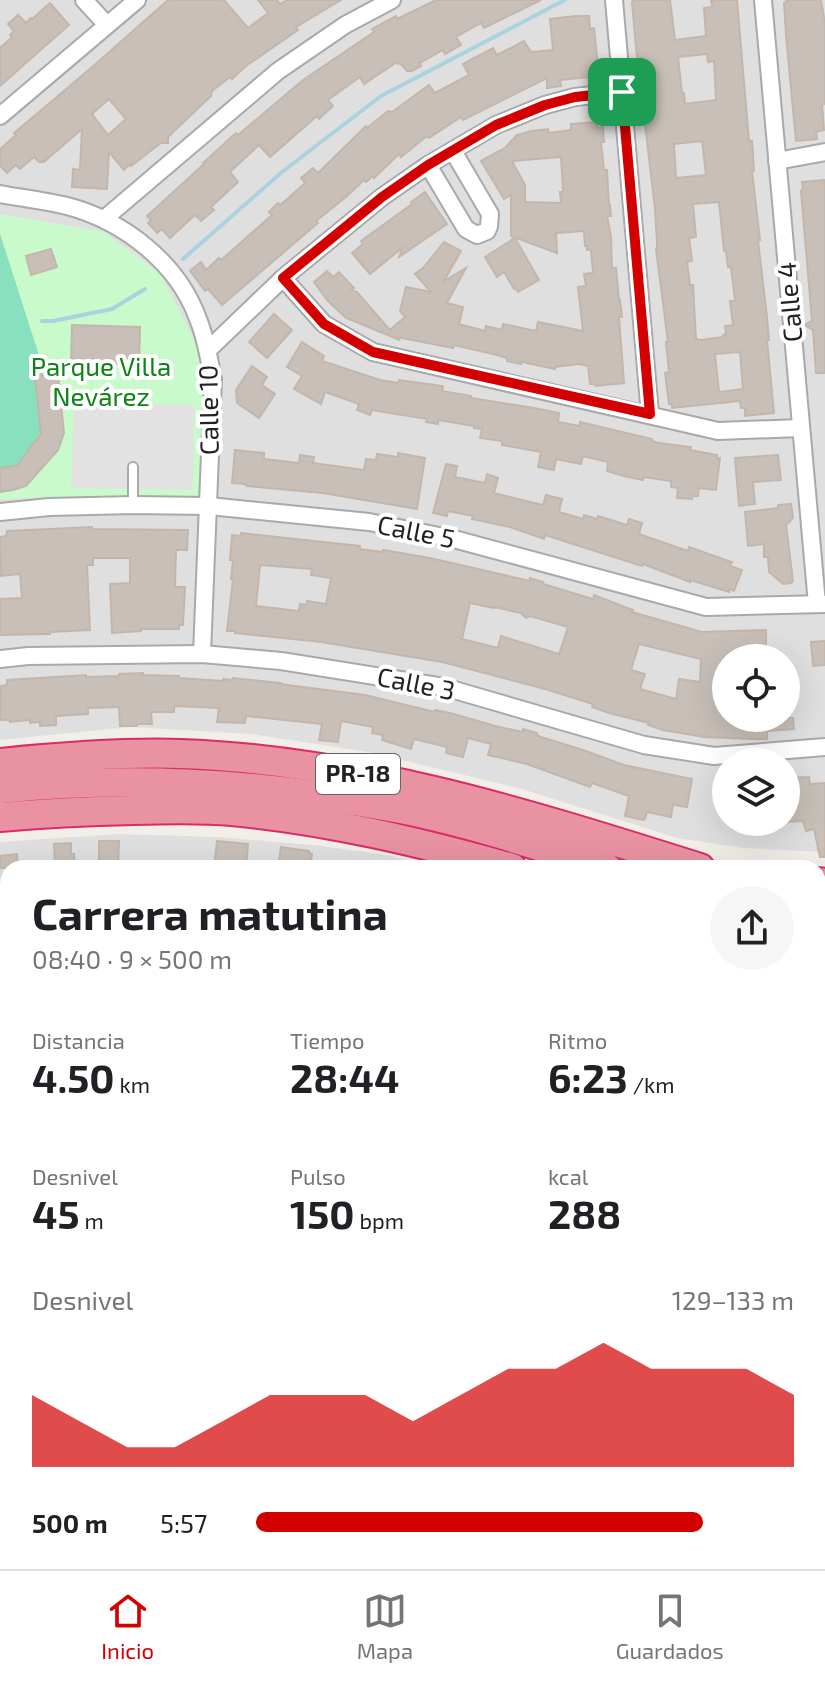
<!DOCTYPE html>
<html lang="es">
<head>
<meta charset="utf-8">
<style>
  :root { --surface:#fff; --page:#f6f6f6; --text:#202124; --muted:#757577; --line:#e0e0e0; --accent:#d40000 }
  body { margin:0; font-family:"Exo 2",sans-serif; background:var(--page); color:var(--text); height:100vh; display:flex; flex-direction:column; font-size:30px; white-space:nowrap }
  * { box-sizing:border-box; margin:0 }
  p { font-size:26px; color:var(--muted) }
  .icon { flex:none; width:44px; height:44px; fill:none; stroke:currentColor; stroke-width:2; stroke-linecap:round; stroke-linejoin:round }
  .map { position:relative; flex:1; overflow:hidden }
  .drawer { position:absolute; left:0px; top:860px; width:826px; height:710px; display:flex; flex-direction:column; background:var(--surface); border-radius:24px 24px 0 0; box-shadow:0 8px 32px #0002 }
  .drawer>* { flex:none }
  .controls { position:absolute; left:712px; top:644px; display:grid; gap:16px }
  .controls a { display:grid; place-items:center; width:88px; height:88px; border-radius:50%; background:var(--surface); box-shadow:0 8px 32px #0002; font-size:40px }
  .pin { position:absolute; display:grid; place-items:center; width:68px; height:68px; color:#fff; margin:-34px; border-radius:16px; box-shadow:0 4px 12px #0006 }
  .round { display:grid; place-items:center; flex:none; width:84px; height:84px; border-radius:42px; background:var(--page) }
  .head { display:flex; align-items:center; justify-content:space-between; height:136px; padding:0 32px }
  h1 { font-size:44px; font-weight:700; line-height:60px }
  .figures { display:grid; grid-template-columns:repeat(3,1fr); gap:12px; height:136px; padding:8px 32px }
  .figures div { display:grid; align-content:center }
  .figures b { font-size:40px; font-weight:700 }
  .figures small { font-size:22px; font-weight:400 }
  .figures p { font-size:22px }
  .chart { height:224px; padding:16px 32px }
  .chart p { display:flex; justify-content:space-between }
  .chart svg { width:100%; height:144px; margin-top:8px; fill:var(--accent); opacity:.7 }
  ul { padding:0 32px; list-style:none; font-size:26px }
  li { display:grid; grid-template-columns:128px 96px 1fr; align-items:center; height:60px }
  li i { height:20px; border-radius:10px; background:var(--accent) }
  .menu { display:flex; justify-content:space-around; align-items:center; height:112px; border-top:2px solid var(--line); background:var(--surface); font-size:22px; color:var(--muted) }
  .menu a { display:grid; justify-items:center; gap:4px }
  .menu .current { color:var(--accent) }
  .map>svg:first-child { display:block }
</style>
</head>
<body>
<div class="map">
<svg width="825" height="1569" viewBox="0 0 825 1569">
  <rect width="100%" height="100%" fill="#f2efe9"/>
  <g fill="#e0dfdf" fill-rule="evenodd">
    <path d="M0,0H825V852L744,848L677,838L522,789L368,752L251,734L130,727L0,740ZM726,658H786V718H726ZM726,762H786V822H726Z"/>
    <path d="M118,834L218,837L313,845L388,855L434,868H8V950L0,947V842Z"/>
  </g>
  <path fill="#ffffe5" d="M0,978L8,980V1562H818V1242L825,1244V1569H0Z"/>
  <path fill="#c8facc" d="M0,214L104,232L160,273L200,351L204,412L200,496L39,497L0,500Z"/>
  <path fill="#88e0be" d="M0,234L45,374H58L64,433L58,450L26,486L13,490L0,492Z"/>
  <g fill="#e2e2e2">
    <path d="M74,403L194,405L193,490L71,488Z"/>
    <path d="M0,990L8,992V1134L0,1130Z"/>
    <path d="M8,1211V1270L5,1276L0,1274V1227Z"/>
    <path d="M383,1562H466L481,1569H396Z"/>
    <path d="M537,1562H729L744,1569H625L613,1563H605L575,1569H539Z"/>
  </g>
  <path fill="#dddde8" d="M0,1532L8,1536V1562H59L73,1569H0Z"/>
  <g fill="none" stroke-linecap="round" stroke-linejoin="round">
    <g stroke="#aad3df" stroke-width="4">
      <path d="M183,259L282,172L381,96L565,0"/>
      <path d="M42,321H53L112,309L145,289"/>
    </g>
  </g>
  <g fill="#c7bfb8" stroke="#c4b6ab" stroke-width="2" fill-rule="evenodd">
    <path d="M168,0H224L248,28L268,13L258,0H277L280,4L287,0H341L296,27L298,30L246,66L232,79L230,77L212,91L211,96L168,137V143H161L131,166L130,164L124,170L109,152L107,189L72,187L73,169L80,170L82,129L44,162H39L34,157L20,169L16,165L7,173L0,166V149L16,135L14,133L91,68ZM109,99L126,119L108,135L92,114Z"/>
    <path d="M436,0H541L484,28L481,23L456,37L461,45L445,54L443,50L420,63L421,66L412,71H407L400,63L398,64L397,62L364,84L360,77L328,100L333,106L319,119L317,116L270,157L259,145L230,172L238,182L211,207L214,210L201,221L195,215L170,238L162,229L157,233L148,223L151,220L147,216L204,164L203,163L236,133L238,135L303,80L374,32L372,29L396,16L397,19Z"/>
    <path d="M634,0H670L675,40L706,36L704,8L712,7L711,0H737L749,141H752L753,155L754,171H752L760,240H758L767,317L769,340H767L774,413L745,416V408H741L740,401L672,408V404H669L665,373L669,372L666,342H668L656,249L657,248V243L655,209L636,48L632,2ZM707,54L708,62L714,61L716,100L685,104L684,93H682L678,57ZM702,141L706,175L676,178L674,144ZM719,202L724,251H726L728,267H731L735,301H730L733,325L725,326L726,334L723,335V337L701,340L696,339L693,285H690L687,262L692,261L689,238L696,237L693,204ZM740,352L743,389L719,392L715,354Z"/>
    <path d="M786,0H821L825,23V104H822L824,130L816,132L817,139L796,141L786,35L784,3L787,2Z"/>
    <path d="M50,3L69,25L0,86V48L12,37L10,35L14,31L8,24L18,15L26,23L31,18L32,19Z"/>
    <path d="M576,16H589L590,29L594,28L599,76L560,80L561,86L547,88V78L463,120L461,117L429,138L427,136L401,157L399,154L374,178L373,176L366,182L364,180L346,197L316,221L318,223L222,305L208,289L205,291L190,271L201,262L206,270L219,258L221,260L272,215L269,212L278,203L280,205L286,200L305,183L301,178L313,168L318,173L366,126L367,128L388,111L392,112L429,85L435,93L469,75L463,64L493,48L497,55L524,41L531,52L553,50L550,19Z"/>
    <path d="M597,122V128L603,127L604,142H601L604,170H607L609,205H610L611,216H607L611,237L612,268H616L619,300H620L622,317H619L624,383L596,386L595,384H590L588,366L579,364L555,367V369L522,362L521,364L507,361V358L497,355L454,345L453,348L397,337L400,340L346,318L327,300L314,282L327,271L333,277L339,272L354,288L351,290L357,292L390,330L405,317L400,311L406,287L431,292L415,274L424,267L444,242L461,251L444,281L466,268L447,303L463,307L459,324L485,331L486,326L502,330L503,324L536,331L538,322L583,331L578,287L586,286L584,274L593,273L591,250H587V246H585L584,231L556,233L557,253L511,236V195L504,199L481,161L505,148L517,135L532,131L548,129L549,133L571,130V124ZM561,157L563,192H560L561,203L525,202V185L512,161Z"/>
    <path d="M825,180V373H816L813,330L804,325L812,321L801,191L803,188L802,182Z"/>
    <path d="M425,192L447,224L399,257L402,248L370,274L352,253L363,244L361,241L412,204L411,202Z"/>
    <path d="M515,238L539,280L518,292L515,288L514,289L504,272L497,277L485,257Z"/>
    <path d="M51,249L57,267L31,275L26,256Z"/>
    <path d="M274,314L292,330L267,358L249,342Z"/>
    <path d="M72,325L140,327L139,365L71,363Z"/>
    <path d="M302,342L324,356L322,361L380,380L398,383L399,380L443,386L442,391L471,396V398L534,408L559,413L558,422L580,426V422L652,439V441L659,443L691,447L690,450L717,455V459L720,458L716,490L699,488L698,496H693L692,499L677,498L678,488L671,487V481L644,477L643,480L624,476L607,471L608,462L583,456L581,464L556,459L554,470L538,467L541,452L502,445V441L480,438L482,429L474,428V426L438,420V424L426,422L427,419L372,410L370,415L357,410L359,404L325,392L321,404L294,389L302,376L287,367Z"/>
    <path d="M252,366L267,377L262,385L275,394L259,418L237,403L236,390Z"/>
    <path d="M58,374L64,433L58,450L26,486L13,490L0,492V468L15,466L18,464L41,434L35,376Z"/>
    <path d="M235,450L264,453V459L299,463L300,455L314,457L313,463L364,470L366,459L376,460L377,454L398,457V453L425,458L417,509L323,493L247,486L245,484L232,483Z"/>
    <path d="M778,455L781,480L753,482L755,504L739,506L735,458Z"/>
    <path d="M446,464L457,466L455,477L485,483L487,474L498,478L494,493L543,505L546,495L562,499L559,512L583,519L584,515L597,519L598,516L627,525L629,519L642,523L639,534L688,551L689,547L732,562L730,566L742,570L734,591L729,589V592L690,580V582L643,564L642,566L545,535L544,539L510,527L472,519L473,516L448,511L447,516L433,513Z"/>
    <path d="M791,504L793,518L786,525L793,581L791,583L783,584L769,572L768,557H764V544L748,546L745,512L778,508V505Z"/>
    <path d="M92,527V529L188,530L187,550H176L175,587H185L183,625H179V629H141V631L112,633L110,584L130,583V558H93V565H87L90,630L50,632V634L0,635V599L22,598L20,574L1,576L0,537L6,536L7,531Z"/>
    <path d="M241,533L360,546V549L383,552V550L430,558L530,581V578L543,582V584L593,599L594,595L633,610L632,612L702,632L766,630V658H726V718H793L794,729L767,731V739H751L704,737L663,730L648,725L649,723L609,713L592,707L593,704L545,689L442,662L321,642L235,633V631H227L233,579H231L233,560H230L232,535L241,536ZM260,565L312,569L311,575L331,578L326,604L307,601L306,605L300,604L299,611L256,606ZM470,603L494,608V607L521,613L526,618L530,616L568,627L559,654L501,636L498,648L462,639ZM639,644L701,659L700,682L679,679L676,699L640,689L645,674L631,670Z"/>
    <path d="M825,641V665L813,666L811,642Z"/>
    <path d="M143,673V675L179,676V678L223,681V679L232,680L233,678L281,683L280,684L365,695L435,712V710L450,713L499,727L523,732V729L537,733V735L541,737L583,750L624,765L692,779L687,807L673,805L671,817L647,812L645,819L643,820L625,816L629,796L592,783L590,787L527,764L488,755L491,744L468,738L463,757L446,753L447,747L414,739L411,749L382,740L383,735L372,733L373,727L341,721L338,742L319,740L322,724L246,716L245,723L217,722L219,708L176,706L174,707V712H151L152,724H137V726H120L119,707L88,708V714L56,716V725L40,726V722L30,723V720L10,722V720H0L1,686L7,685V680L86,675V677L119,676V674Z"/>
    <path d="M809,777L810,784L825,783V857H820L814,829L806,831L803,821L786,822V778Z"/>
    <path d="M99,841H119L118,868H99Z"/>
    <path d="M217,841L248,844L246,868H214Z"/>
    <path d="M71,843V854H74L75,868H55L54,844Z"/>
    <path d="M281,847L309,851V853L312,854L310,868H278Z"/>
    <path d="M17,854L18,868H0V856Z"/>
  </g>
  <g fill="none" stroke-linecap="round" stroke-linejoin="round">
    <g stroke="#a9a9a9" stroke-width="12">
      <g id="service">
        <path d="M133,505V467"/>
        <path d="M0,1289L8,1293"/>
        <path d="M0,1350L8,1346"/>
        <path d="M0,1521L8,1525"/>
        <path d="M83,1562L97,1569"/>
      </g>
    </g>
    <g stroke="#a9a9a9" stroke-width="20">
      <g id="minor">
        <path d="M84,0L107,25"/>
        <path d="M614,0L650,414"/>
        <path d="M763,0L817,604"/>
        <path d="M0,116L137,0"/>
        <path d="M777,161L825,152"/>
        <path d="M428,165L466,229L477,235L487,231L489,226L490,214L453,151"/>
        <path d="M0,194C22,198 45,201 67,206C124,221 178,263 198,319C206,338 209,359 213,379L202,654"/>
        <path d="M104,219L278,71L345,25L392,0"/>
        <path d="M283,278L324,324L373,352L718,431L801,428"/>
        <path d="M208,350L283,278L382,197L428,165L496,125L545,105L575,97L622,92"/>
        <path d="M0,512L49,507L133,505L209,506L369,522L454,539L706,607L825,604"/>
        <path d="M0,659L28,656L202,654L281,661L444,687L644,745L714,756L825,747"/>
        <path d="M0,961L8,963"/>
        <path d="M0,1146L8,1150"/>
        <path d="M818,1229L825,1231"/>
        <path d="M523,1562L524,1569"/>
      </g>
    </g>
    <g stroke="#dc2a67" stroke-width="32">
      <g id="motorway">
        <path d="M0,763C60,757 121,752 181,754C359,760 532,815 700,868"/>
        <path d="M0,789C133,775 270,784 401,809C471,823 539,846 607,868"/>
        <path d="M0,817C45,813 89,811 134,810C166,809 199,808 232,811C327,820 420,842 512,868"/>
        <path d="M818,882L825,883"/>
        <path d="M818,911L825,913"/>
        <path d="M818,948L825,951"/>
        <path d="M818,988L825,992"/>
        <path d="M818,1011L825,1014"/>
      </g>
    </g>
    <use href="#service" stroke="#fff" stroke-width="8"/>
    <use href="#minor" stroke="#fff" stroke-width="16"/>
    <use href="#motorway" stroke="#e892a2" stroke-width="28"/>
  </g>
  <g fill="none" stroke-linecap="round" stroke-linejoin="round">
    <g stroke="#fff" stroke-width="16">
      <path id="route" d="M622,92L650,414L373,352L324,324L283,278L382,197L428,165L496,125L545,105L575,97Z"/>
    </g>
    <use href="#route" stroke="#d40000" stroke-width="10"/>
  </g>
  <g text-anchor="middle" stroke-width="8" stroke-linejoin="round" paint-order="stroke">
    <rect fill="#fff" stroke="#646464" stroke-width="2" x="316" y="754" width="84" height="40" rx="6"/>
    <g font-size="24" font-weight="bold" fill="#222">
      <text x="358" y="782">PR-18</text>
    </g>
    <g font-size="26" fill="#222" stroke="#fff">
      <text transform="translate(790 302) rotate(-95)" y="9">Calle 4</text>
      <text transform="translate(209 410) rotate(-91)" y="9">Calle 10</text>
      <text transform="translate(416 532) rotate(11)" y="9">Calle 5</text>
      <text transform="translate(416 684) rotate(11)" y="9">Calle 3</text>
    </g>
    <g font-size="26" fill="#0c8416" stroke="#fff">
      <text x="101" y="376">Parque Villa<tspan x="101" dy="30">Nevárez</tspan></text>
    </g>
  </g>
</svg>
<div class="controls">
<a><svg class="icon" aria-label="locate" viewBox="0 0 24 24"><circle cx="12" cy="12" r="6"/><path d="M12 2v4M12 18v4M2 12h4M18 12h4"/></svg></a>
<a><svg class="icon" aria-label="layers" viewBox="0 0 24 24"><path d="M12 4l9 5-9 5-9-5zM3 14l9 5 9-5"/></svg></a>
</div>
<div class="pin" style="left:622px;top:92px;background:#1e9e55"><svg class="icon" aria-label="arrive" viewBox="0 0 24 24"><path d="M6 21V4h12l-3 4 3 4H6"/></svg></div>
<section class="drawer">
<div class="head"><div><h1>Carrera matutina</h1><p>08:40 · 9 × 500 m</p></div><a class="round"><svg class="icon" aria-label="share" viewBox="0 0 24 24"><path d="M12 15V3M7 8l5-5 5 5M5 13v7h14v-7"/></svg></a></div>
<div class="figures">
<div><p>Distancia</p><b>4.50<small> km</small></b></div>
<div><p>Tiempo</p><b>28:44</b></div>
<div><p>Ritmo</p><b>6:23<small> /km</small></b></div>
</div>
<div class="figures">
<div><p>Desnivel</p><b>45<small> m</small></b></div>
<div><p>Pulso</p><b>150<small> bpm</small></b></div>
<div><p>kcal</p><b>288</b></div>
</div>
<div class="chart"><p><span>Desnivel</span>129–133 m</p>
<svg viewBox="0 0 160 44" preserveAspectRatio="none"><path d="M0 44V22L10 30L20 38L30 38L40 30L50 22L60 22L70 22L80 30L90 22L100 14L110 14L120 6L130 14L140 14L150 14L160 22V44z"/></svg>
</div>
<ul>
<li><b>500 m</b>5:57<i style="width:83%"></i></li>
</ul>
</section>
</div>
<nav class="menu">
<a class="current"><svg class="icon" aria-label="home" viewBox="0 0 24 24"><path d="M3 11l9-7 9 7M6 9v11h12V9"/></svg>Inicio</a>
<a><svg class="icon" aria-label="map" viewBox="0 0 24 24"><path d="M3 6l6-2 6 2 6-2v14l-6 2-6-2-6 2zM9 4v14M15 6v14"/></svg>Mapa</a>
<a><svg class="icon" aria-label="saved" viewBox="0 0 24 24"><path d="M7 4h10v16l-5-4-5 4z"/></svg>Guardados</a>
</nav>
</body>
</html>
